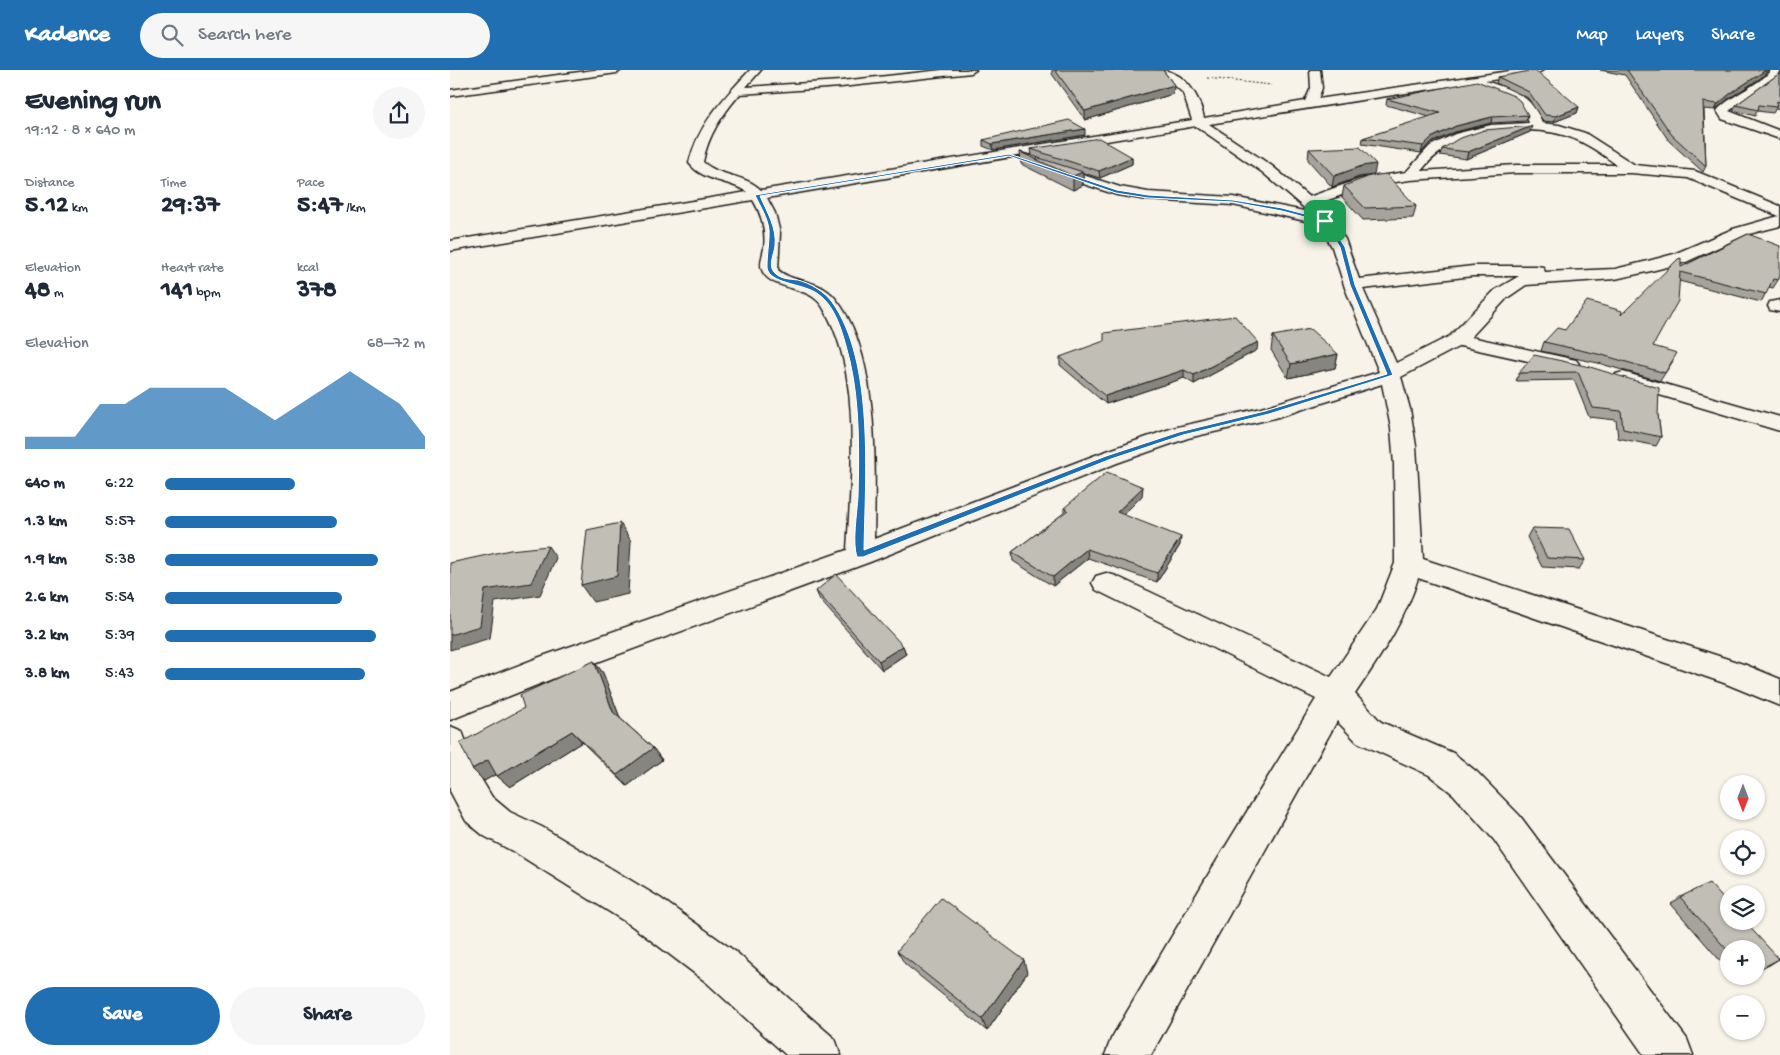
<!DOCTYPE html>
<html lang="en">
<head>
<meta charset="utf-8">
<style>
  :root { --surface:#fff; --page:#f6f6f7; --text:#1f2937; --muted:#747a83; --accent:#1f6fb2 }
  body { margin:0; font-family:"Gochi Hand",sans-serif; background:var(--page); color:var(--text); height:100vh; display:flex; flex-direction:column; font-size:19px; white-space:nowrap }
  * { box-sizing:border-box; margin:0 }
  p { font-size:16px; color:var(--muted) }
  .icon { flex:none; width:28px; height:28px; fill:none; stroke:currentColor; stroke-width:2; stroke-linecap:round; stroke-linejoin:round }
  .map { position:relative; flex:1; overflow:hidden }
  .drawer { display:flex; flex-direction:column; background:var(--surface); width:450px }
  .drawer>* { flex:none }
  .needle { width:32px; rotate:180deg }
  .controls { position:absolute; left:1270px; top:705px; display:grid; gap:10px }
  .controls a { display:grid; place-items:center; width:45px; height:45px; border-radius:50%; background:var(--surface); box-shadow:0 1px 4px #0004; font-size:25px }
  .pin { position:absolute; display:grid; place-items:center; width:42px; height:42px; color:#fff; margin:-21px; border-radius:10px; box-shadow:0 2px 8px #0006 }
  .round { display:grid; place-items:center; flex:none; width:52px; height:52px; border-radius:26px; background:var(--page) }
  .summary { display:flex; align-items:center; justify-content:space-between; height:85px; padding:0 25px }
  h1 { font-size:28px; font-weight:800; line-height:38px }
  .figures { display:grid; grid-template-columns:repeat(3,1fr); gap:8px; height:85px; padding:5px 25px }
  .figures div { display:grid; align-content:center }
  .figures b { font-size:25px; font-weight:800 }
  .figures small { font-size:14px; font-weight:400 }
  .figures p { font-size:14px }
  .chart { height:140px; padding:10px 25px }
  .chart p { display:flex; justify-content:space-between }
  .chart svg { width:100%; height:90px; margin-top:5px; fill:var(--accent); opacity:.7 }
  .button { display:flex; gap:10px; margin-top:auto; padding:10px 25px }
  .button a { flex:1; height:58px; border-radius:30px; background:var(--accent); color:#fff; font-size:20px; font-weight:800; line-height:58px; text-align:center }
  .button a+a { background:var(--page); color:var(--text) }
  ul { padding:0 25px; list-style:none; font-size:16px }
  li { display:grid; grid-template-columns:80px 60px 1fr; align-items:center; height:38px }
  li i { height:12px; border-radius:6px; background:var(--accent) }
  header { display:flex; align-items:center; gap:30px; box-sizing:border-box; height:70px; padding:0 25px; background:var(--accent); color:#fff }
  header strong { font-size:24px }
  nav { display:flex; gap:28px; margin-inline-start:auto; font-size:18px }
  .search { width:350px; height:45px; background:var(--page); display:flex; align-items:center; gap:12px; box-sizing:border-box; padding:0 18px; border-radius:28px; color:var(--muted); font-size:19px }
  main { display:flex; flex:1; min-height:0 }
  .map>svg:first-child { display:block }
</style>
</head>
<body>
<header>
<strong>Kadence</strong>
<div class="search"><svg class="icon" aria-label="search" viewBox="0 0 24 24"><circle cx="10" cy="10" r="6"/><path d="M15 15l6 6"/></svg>Search here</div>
<nav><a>Map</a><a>Layers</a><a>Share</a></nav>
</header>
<main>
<section class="drawer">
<div class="summary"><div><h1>Evening run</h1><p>19:12 · 8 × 640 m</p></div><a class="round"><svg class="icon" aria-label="share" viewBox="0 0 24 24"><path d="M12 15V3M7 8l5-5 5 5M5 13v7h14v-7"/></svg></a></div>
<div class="figures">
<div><p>Distance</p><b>5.12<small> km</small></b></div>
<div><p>Time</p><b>29:37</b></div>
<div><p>Pace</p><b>5:47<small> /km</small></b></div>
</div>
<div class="figures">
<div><p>Elevation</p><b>48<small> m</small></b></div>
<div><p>Heart rate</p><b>141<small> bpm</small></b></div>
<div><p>kcal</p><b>378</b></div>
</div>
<div class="chart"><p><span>Elevation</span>68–72 m</p>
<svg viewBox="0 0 160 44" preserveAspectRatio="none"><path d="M0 44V38L10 38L20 38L30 22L40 22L50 14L60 14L70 14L80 14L90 22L100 30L110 22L120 14L130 6L140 14L150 22L160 38V44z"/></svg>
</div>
<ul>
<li><b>640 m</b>6:22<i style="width:50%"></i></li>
<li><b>1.3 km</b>5:57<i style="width:66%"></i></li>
<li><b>1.9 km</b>5:38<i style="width:82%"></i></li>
<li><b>2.6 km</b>5:54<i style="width:68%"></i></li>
<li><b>3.2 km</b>5:39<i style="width:81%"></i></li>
<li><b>3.8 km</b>5:43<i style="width:77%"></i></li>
</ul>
<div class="button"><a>Save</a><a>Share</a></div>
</section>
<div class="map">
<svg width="1330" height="985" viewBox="0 0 1330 985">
  <rect width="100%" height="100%" fill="#f7f3e8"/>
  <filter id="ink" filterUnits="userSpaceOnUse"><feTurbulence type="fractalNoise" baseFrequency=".02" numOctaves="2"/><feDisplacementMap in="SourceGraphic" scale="10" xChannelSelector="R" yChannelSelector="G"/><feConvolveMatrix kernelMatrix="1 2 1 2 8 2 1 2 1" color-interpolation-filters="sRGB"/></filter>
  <g filter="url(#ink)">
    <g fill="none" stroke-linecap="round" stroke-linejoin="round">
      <g stroke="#1c1c1c" stroke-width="3">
        <g id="minor">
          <path d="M144,0H172L167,3L0,26V20Z"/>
          <path d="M300,0H311L296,17L391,11L492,0H526L521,3L391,17L290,24C272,45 258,65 253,92C269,107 295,104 311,120L742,50L733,23L708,0C734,0 749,24 754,48L855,31L861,18L860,0H870L872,18L868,29L1067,0H1093L1088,3L1035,11C1061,19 1082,25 1092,53L1109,55L1135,63L1185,95L1245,101L1330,136V156L1295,165L1236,192L1201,201L1165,209L1076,215L1057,228L1021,267L1126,290L1129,294L1126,298L1119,300L1010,276L951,307L960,339L966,376L973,489L1296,595L1330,609V636L1274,613L968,508C955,551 929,588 905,624L931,652L1003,683L1027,702L1070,746L1237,969L1243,985H1194L1044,770L1003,724L979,705L907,672L887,651L701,985H655L661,969L758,805L866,629L646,520L642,513L646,506L656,503L666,506L881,607L927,539L945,493L944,395L941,358L932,314L825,348L738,368L667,393L420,492L112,605L0,650V622L90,587L397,480C401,406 413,301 372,236C358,214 320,221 312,200C309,193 313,185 314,178C316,161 312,145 303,130L0,181V171L297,122C279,110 253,112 239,93C248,54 274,28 300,0ZM1020,13C1045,21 1071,25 1079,53L1041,55L1005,64L980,76L956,102L910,109L859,127L822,96L759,54ZM746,56L812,102L859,142L783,127L698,122L670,117L599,94L592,98L594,101L667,125L698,130L783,135L869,154L882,177L895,218L929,302L811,338L723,358L651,383L424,469C425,401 431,284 385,228C369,208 344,214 328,200L330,163L325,143L317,128ZM1076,60C1116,61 1135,71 1167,95H1066L971,101C997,67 1036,62 1076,60ZM1066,103H1181L1238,108L1329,146L1283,159L1224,184L1198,191L1165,199L1095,202L1093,197L1087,196H1023L909,209L895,169L867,134L917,116L960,110ZM1023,206H1069L1045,220L1000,266L946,293L913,219Z"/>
          <path d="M1320,0H1330V4L1279,41L1330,61V69L1272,49L1267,41C1277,27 1317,11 1320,0Z"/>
          <path d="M1330,230V242L1320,240L1318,236L1320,232Z"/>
          <path d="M1173,302L1330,347V361L1166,312L1162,308L1166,304Z"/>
          <path d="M0,656L12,661L27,702L42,727L60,742L92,757L210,828L286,882L385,969L391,985H336L256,912L182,856L66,783L34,766L16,751L0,721Z"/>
        </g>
      </g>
      <path stroke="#1c1c1c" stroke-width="1" stroke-dasharray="2 2" stroke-linecap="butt" d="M757,8L821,15"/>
      <use href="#minor" fill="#f7f3e8" fill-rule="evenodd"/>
    </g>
    <g fill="#a5a39c" stroke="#1c1c1c">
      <path d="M602,0H713L724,15L723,24L635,50L602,4Z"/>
      <path d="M1150,0H1318L1311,8L1278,29L1265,40L1254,39L1256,96L1253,102L1219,71L1175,5Z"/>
      <path d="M1330,3V39L1326,38L1323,43L1307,41L1305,46L1283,40L1286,35Z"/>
      <path d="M1048,7L1129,37L1127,43L1104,52L1093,51L1078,28L1046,13Z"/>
      <path d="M937,29L1078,45L1076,51L1041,53L1005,62L979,74L971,83L912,74L913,68L980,47L936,35Z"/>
      <path d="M1080,62L1016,89L990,85L992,79Z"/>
      <path d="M635,65L543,80L533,76V70Z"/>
      <path d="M581,79L682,87V94L650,108L633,103V115L623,120L571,94L570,82L582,85Z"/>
      <path d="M859,79L924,105L909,107L882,117L858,90Z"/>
      <path d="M894,116L966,136L963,148L913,150L892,127Z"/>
      <path d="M1298,164L1328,210L1323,218L1319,217L1311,232L1229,211L1203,276L1223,291L1210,311L1148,293L1091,281L1094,272L1115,260L1171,245L1231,197Z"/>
      <path d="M823,266L888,284L885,298L838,308L821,280Z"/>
      <path d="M807,280L744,314L734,308L656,334L610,295V287Z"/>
      <path d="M1140,297L1208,345L1211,367L1206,376L1168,368L1166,350L1139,347L1124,310L1066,311L1069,303Z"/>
      <path d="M692,426L673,445L730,475L707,512L638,488L603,516L563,491L562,482L614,443V438Z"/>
      <path d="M1082,458L1135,490L1129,499L1092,497L1077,467Z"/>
      <path d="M366,521L453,576L456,584L432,600L370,530Z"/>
      <path d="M144,591L153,603L170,648L203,678L212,690L177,716L132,672L60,717L46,704L34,711L22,699L74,638Z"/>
      <path d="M1230,827L1329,889L1318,896L1279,879V901L1221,834Z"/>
      <path d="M447,881L577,903L537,961L455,894Z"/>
      <path d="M1284,906H1298L1288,912Z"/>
    </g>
    <g fill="#86857f" stroke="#1c1c1c">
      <path d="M1316,0H1318L1311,8L1278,29L1265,40L1268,34L1281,23Z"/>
      <path d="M724,15L723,24L635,50V41Z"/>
      <path d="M1129,37L1127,43L1104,52L1106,46Z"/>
      <path d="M1042,47L1041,53L1005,62L979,74L971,83L973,76L981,68L1006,56Z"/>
      <path d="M1082,56L1080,62L1016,89L1018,82Z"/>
      <path d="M635,59V65L543,80L542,74Z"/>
      <path d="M682,87V94L650,108L649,101Z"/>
      <path d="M926,94L924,105L909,107L882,117L884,106L912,96Z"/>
      <path d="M633,102V115L623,120V106Z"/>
      <path d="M808,272L807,280L744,314V305Z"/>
      <path d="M888,284L885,298L838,308L841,294Z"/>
      <path d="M734,300V308L656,334L655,326Z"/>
      <path d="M693,417L692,426L667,451V442Z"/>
      <path d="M170,453L181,471L178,524L143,532L131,515Z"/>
      <path d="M731,467L730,475L707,512V503Z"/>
      <path d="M98,476L106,488L90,525L45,532L40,568L0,580V565L35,520Z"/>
      <path d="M637,479L638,488L603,516V507Z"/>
      <path d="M453,576L456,584L432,600L429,591Z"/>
      <path d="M144,591L153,603L172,653L163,642Z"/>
      <path d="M122,661L132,672L60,717L47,706Z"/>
      <path d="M203,678L212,690L177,716L167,705Z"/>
      <path d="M38,690L50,702L34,711L22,699Z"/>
      <path d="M574,890L577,903L537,961L532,949Z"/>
    </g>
    <g fill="#c0beb5" stroke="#1c1c1c">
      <path d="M605,0H713L724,15L635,41Z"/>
      <path d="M1085,0L1129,37L1106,46L1095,45L1079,22L1048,7Z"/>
      <path d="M1177,0H1316L1281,23L1268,34L1253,32L1256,96L1222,65Z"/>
      <path d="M1330,3V32L1327,31L1326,37L1309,35L1308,40L1286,35Z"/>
      <path d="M1027,11L1064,26L1070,31L1078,45L1042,47L1006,56L981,68L973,76L913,68L990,43L937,29Z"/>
      <path d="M619,50L635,59L542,74L533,70Z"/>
      <path d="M1082,56L1018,82L992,79L1008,69L1034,60Z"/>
      <path d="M649,68L682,87L649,101L581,79Z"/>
      <path d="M910,77L926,94L912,96L884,106L859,79Z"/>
      <path d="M570,82L633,102L623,106Z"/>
      <path d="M936,104L966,136L915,138L894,116L920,106Z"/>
      <path d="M1298,164L1330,176V205L1328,210L1323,209L1316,224L1230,202L1228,231L1203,276L1227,283L1215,303L1152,285L1094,272L1107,258L1115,260L1137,231L1172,241L1171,245L1228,189L1231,188V197Z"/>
      <path d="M785,246L808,272L744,305L734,300L655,326L610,287L654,271V263Z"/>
      <path d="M860,259L888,284L841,294L823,266Z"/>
      <path d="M1084,285L1140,297L1209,318L1208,345L1211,367L1173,359L1171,341L1143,338L1128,302L1069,303Z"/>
      <path d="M657,402L693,417L667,442L731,467L707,503L637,479L603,507L562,482L618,440L614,438Z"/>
      <path d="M170,453L167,506L131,515L137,460Z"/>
      <path d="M1082,458L1119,459L1135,490L1097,488Z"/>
      <path d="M98,476L81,513L35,520L30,556L0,565V493L60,480Z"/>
      <path d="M386,504L453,576L429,591L366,521Z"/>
      <path d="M144,591L163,642L203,678L167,705L122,661L47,706L38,690L22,699L10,673L74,638L70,625Z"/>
      <path d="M1259,813L1279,835V851H1294L1329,889L1306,901V879H1279V882L1230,827Z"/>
      <path d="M491,828L574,890L532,949L447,881Z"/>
    </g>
  </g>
  <path fill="#1f6fb2" stroke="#fff" fill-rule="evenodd" d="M559,84L667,120L698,125L783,130L832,138L877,150L895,177L905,215L943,305L819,344L733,365L661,389L413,487H407C402,473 407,443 408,427C409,382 410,335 400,291C394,269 388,238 368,224C355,214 324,214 318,201C315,197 320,170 319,160C318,148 310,136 305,125ZM559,86L666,123L698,128L783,132L832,141L874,152L890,177L900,215L937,304L815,341L729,362L656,386L414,480C415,409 425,292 382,232C375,222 360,213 348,210C339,209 330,209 324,202C318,195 324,184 325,176C327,158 317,142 310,126Z"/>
</svg>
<div class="controls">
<a><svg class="needle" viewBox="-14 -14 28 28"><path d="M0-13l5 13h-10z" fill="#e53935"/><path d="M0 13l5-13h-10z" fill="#747a83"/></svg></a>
<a><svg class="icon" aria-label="locate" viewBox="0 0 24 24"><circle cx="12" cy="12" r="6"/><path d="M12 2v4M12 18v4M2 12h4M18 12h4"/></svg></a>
<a><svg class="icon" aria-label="layers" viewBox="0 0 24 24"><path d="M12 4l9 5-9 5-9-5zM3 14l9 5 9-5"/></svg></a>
<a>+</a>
<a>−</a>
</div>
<div class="pin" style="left:875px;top:151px;background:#1e9e55"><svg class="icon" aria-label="arrive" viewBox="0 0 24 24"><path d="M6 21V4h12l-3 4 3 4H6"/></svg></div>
</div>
</main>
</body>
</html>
